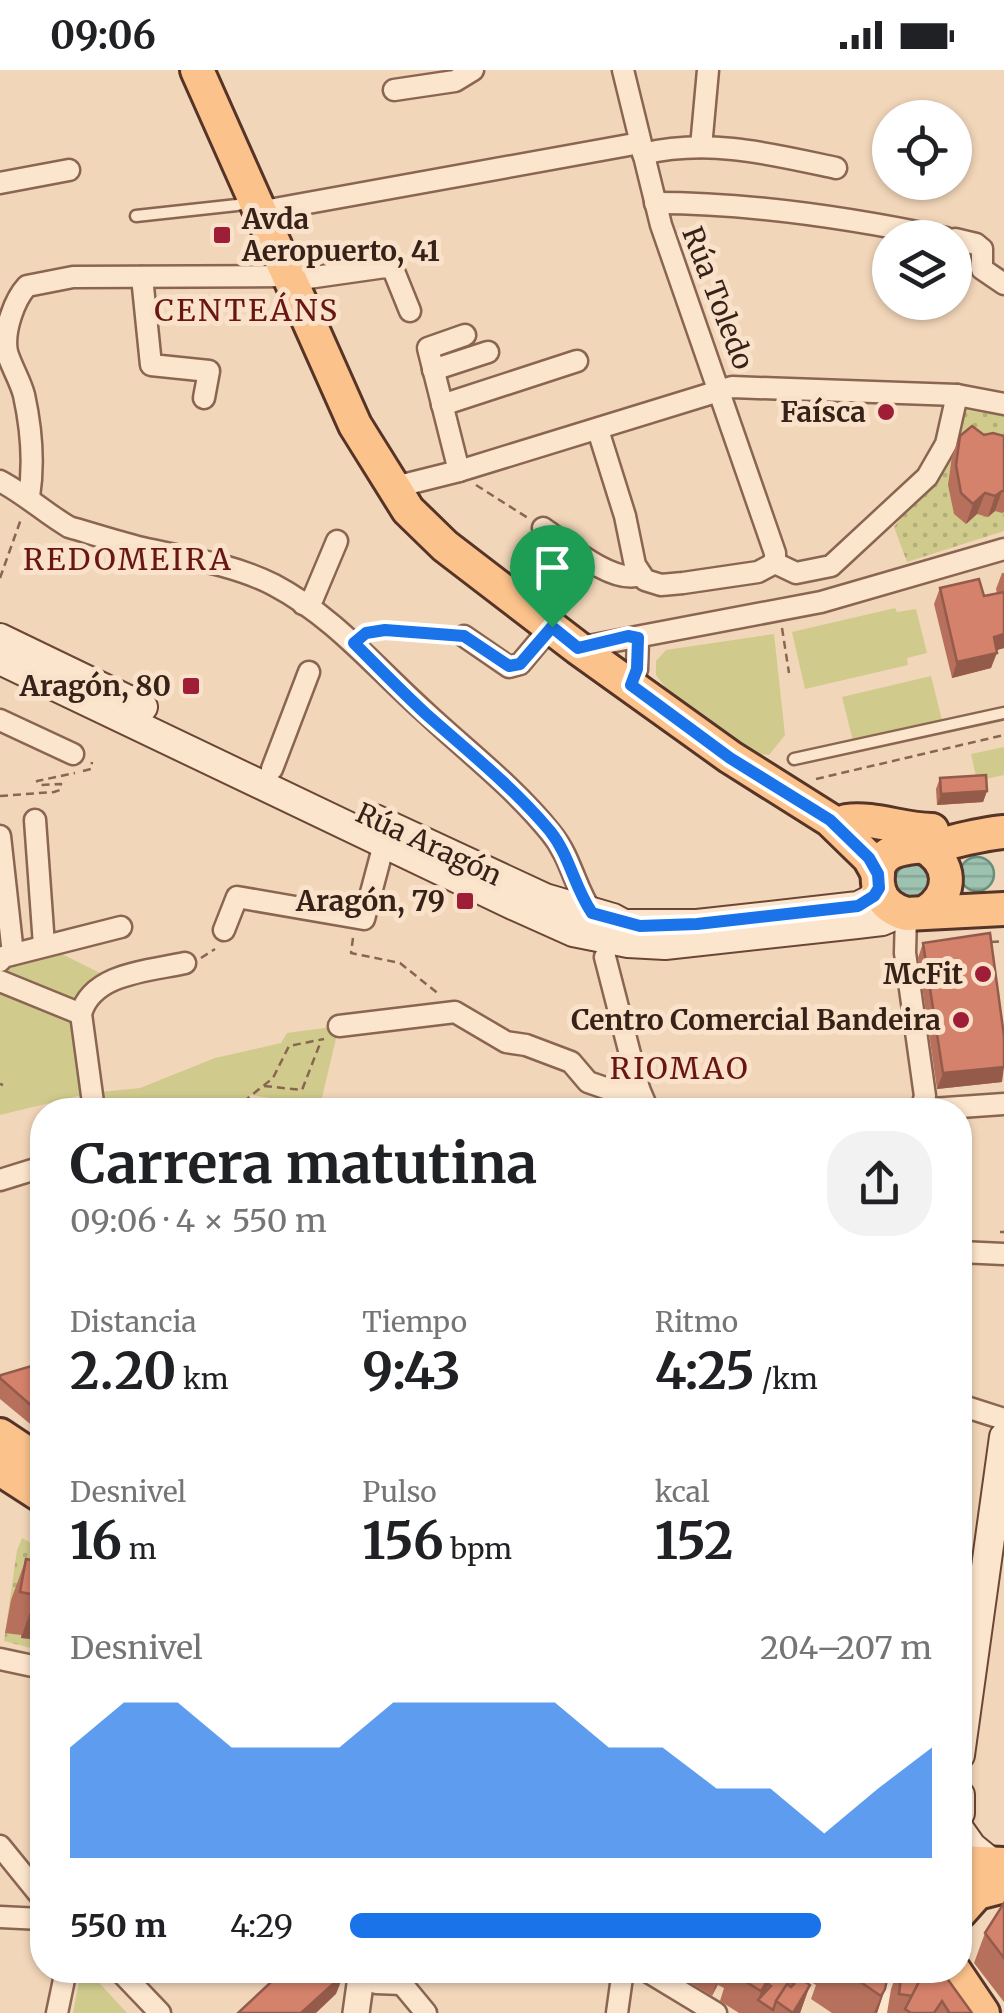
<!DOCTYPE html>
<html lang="es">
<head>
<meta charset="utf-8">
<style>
  :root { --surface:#fff; --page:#f2f2f2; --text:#202124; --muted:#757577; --accent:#1a73e8 }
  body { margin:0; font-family:Merriweather,serif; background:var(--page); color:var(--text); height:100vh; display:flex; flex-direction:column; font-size:38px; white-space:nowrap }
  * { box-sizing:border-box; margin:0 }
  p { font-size:32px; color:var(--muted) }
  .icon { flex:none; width:55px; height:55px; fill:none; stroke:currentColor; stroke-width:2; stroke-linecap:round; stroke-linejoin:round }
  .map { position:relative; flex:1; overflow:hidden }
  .side { position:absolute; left:30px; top:1028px; width:942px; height:885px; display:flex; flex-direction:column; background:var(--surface); border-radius:40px; box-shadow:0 2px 8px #0004 }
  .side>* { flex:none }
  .fabs { position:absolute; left:872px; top:30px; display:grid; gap:20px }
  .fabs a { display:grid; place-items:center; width:100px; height:100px; border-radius:50%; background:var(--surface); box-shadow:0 2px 8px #0004; font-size:50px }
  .pin { position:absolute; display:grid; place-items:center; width:85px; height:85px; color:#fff; margin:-102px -42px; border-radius:50% 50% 50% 0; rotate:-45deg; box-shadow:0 0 10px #0007 }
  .pin .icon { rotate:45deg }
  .round { display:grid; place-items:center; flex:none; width:105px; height:105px; border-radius:40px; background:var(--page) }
  .head { display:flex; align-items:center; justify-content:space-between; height:170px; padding:0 40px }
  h1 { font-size:55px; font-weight:700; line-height:75px }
  .stats { display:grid; grid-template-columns:repeat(3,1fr); gap:15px; height:170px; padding:10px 40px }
  .stats div { display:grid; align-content:center }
  .stats b { font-size:50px; font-weight:700 }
  .stats small { font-size:28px; font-weight:400 }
  .stats p { font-size:28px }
  .chart { height:280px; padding:20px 40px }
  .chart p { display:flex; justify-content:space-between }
  .chart svg { width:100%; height:180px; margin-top:10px; fill:var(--accent); opacity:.7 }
  ul { padding:0 40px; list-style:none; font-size:32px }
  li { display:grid; grid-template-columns:160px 120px 1fr; align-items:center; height:75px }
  li i { height:25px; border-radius:12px; background:var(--accent) }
  .status { display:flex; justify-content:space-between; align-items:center; height:70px; padding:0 50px; background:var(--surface); direction:ltr }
  .status svg { height:28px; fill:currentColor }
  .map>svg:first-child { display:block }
</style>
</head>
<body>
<div class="status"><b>09:06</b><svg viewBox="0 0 49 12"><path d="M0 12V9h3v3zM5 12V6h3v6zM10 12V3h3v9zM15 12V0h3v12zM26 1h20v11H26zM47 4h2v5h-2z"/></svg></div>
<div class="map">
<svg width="1004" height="1943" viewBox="0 0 1004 1943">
  <defs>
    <pattern id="garden-dots" width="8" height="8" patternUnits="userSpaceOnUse" patternTransform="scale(2.5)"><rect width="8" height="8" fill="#d0cb8d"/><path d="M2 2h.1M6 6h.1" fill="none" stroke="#b3ae79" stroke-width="1.8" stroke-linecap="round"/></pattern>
    <pattern id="water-rules" width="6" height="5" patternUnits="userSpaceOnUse" patternTransform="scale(2.5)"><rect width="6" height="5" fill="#9ec2b0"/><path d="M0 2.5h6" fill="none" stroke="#89a697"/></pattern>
  </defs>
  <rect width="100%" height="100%" fill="#f2d6b9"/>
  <g fill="#d0cb8d">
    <path d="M895,538L897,542L916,539L927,583L907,588L908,595L805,619L792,562Z"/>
    <path d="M774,564L785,665L769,685L758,684L665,617L656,605V591L666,580Z"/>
    <path d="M931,606L942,650L853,671L842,627Z"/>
    <path d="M1004,677V705L977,711L971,684Z"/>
    <path d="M44,875L112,909L85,930L91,1023L140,1018L215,988L281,973L287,963L339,956L320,1036L251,1025L233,1040H94L90,1023L0,1045V891Z"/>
    <path d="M88,1902L91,1904L127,1943H73L80,1906Z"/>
  </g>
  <g fill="url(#garden-dots)">
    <path d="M964,340L1004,346V461L907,492L894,457L945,391Z"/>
    <path d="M22,1468L42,1479V1581L4,1571L17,1480Z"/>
  </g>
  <g fill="url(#water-rules)" stroke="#668f7d" stroke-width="2.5">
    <circle cx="977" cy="804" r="17"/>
    <circle cx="912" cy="811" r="17"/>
  </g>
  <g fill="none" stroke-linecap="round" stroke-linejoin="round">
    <g stroke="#8a6552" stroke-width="15">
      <g id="service">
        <path d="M136,146L237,135L249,131"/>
        <path d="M794,689L1004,643"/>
      </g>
    </g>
    <g stroke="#8a6552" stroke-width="25">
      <g id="minor">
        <path d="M623,0L661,155L775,483V493"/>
        <path d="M394,20L455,11L473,0"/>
        <path d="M701,77L708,0"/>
        <path d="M643,84C709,68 771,84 836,98"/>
        <path d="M0,113L69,100"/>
        <path d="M655,133C752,133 851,148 946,168"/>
        <path d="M258,142L640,73"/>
        <path d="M955,169L976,174L982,179V199L1004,214"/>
        <path d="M142,207L151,295L209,301L204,328"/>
        <path d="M308,208L385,197L393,199L410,241"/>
        <path d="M433,300L488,282"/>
        <path d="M442,335L577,291"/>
        <path d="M598,360L625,446L635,495L645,510L661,515L683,513L758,502L775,493"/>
        <path d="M459,401L428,278L465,265"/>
        <path d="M0,411C25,424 45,443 69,457C93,464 118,472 142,478C186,488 233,494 274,515C333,546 376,598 425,642C468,682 514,717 551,763C571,787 575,818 592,843"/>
        <path d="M391,418L459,401L732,317L957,325L1004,334"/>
        <path d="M29,427C34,395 31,357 24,325C20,310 11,296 7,282C3,262 14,230 27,216L73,207L289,206"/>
        <path d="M543,458C566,474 613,515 640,505"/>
        <path d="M775,493L796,503L831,496L927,407L946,374L957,325"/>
        <path d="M303,534L313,528L337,471"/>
        <path d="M464,566L509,597L520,594L551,557"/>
        <path d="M578,578L821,532L1004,479"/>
        <path d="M631,615L637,599L638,568"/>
        <path d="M0,650L73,684"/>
        <path d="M272,699L309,602"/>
        <path d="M35,750L44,875"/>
        <path d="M0,766L13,884"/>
        <path d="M906,844L905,883L925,1026L921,1040"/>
        <path d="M224,860L237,827L364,849L384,774"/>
        <path d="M605,887L639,1019L648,1040"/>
        <path d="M0,891L3,887L121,857"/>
        <path d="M0,911L81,944"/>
        <path d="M339,956L455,942L506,972L526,975L571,992L588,1012L611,1020L639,1019"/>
        <path d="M94,1040L81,944C92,903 149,901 185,893"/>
        <path d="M917,1040L1004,1034"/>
        <path d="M0,1110L42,1097"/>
        <path d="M960,1182L1004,1184"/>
        <path d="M960,1335L1004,1349"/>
        <path d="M0,1589L42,1598"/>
        <path d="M0,1776L39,1824"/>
        <path d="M0,1847L42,1849"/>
        <path d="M119,1900L160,1943"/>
        <path d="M645,1900L716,1943"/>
        <path d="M362,1901L376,1913L402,1914"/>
        <path d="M402,1914L426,1943"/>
        <path d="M57,1943L66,1900"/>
        <path d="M617,1943L623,1900"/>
        <path d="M879,1943L888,1900"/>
      </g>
    </g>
    <g stroke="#8a6552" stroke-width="30">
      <path id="tertiary" d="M356,1943L362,1900"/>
    </g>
    <g stroke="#6b4636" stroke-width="32">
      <g id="secondary">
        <path d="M0,568L143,637"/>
        <path d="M0,590L515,836L573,862L628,873L665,875L857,854L882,851L901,843"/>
        <path d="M375,749L545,828L613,848L624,854H697L858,836L870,830L879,819"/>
        <path d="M960,1685L1004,1367"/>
        <path d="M960,1725V1743"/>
        <path d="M960,1760L972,1777L993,1794"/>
      </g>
    </g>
    <g stroke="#563428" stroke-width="38">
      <g id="primary">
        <path d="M197,0L355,355L408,440L445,476L578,578L730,687L830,750L869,788L878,804"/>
        <path d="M846,751C874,747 903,760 932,760"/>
        <path d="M1004,762C982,764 964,769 943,774C915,779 869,771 879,819C882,833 893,840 906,844L1004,839"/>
        <path d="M923,776C952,792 954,824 926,842"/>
        <path d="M0,1365L42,1393"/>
        <path d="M0,1399L42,1426"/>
        <path d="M960,1792L1004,1794"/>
        <path d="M960,1842L977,1823L1004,1816"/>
        <path d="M954,1900L983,1943"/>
      </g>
    </g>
    <g stroke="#8a6552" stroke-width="2.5" stroke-dasharray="8 5" stroke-linecap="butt">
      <path d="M476,415L528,448"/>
      <path d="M0,508L21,449"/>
      <path d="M782,558L789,603"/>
      <path d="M371,562L385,560L448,565"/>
      <path d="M83,701L91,699L92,692"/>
      <path d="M816,709L1004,665"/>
      <path d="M0,726L54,722L60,720L61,714L40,715L37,711L75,703"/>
      <path d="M353,868L351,883L400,893L440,925"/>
      <path d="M991,872L1004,871"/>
      <path d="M201,888L215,879"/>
      <path d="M0,1014L3,1015"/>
      <path d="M264,1016L302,1020L321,971"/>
      <path d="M233,1040L273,1008L289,976L324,969"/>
      <path d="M1000,1162H1004"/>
    </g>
    <use href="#service" stroke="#fce5cd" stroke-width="10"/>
    <use href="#minor" stroke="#fce5cd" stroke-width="20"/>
    <use href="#tertiary" stroke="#fce5cd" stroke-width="25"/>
    <use href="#secondary" stroke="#fce5cd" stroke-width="28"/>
    <use href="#primary" stroke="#fbc28b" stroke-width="32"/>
  </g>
  <g fill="#b6705c">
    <path d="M984,365L1004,366V442L1002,443L995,441L988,447L977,444L966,454L954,444L948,415L952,386L960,366Z"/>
    <path d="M1002,503H1004V578L996,580L991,598L952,608L934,534L940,518L984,526L997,524L996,519Z"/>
    <path d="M940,708L987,721L983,732L937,735L936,719Z"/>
    <path d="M923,873L1002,1012L937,1019L918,888Z"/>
    <path d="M42,1293V1361L29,1353L0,1329V1307Z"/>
    <path d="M42,1435V1479L38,1477L33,1460Z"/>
    <path d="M26,1489L42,1492V1570L21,1568V1565L5,1563L11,1530Z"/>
    <path d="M1004,1833V1932L974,1893L985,1863Z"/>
    <path d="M669,1900H889L885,1919L877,1943H832L811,1929L816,1915L797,1904L796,1906L810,1915L800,1943H739L720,1931L724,1918L718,1915L712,1926Z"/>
    <path d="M898,1900H941L972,1943H887L891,1919Z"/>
  </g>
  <g fill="#945b4b">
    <path d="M1002,421L995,441L988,447L995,426Z"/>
    <path d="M985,423L977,444L966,454L973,434Z"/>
    <path d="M1004,564V578L988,583L994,567Z"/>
    <path d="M997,583L991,598L952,608L957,592Z"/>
    <path d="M987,721L983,732L937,735L941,724Z"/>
    <path d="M1004,997L1002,1012L937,1019L943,1003Z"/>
    <path d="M35,1528L42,1529V1570L21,1568Z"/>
    <path d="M721,1900H723L712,1926Z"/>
    <path d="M773,1902L762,1932L758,1930L761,1921Z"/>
    <path d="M344,1904L336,1924L316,1943H301Z"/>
    <path d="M810,1915L800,1943H793Z"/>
    <path d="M885,1919L877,1943H874L881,1926Z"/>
  </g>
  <g fill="#d4826b" stroke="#945b4b" stroke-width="2.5">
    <path d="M972,356L984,365L993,363L1004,366V421H1002L995,426L985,423L973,434L961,423L956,395L960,366Z"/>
    <path d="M979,509L984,526L1004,522V564L994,567L997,583L957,592L940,518Z"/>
    <path d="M986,705L987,721L941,724L940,708Z"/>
    <path d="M990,863L1004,966V997L943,1003L923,873Z"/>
    <path d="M42,1293V1323L34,1338L0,1308V1307L1,1305Z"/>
    <path d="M42,1325V1349L32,1343Z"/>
    <path d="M26,1489L42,1492V1529L35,1528L36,1525L20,1522Z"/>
    <path d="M1004,1833V1888L985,1863Z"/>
    <path d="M284,1900H340L344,1904L301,1943H238Z"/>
    <path d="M731,1900H770L773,1902L761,1921L730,1902Z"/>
    <path d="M777,1900H793L798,1903L796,1906L794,1904L776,1931L773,1940L758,1930L771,1916L768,1914Z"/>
    <path d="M843,1900H889L885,1919L881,1926Z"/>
    <path d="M902,1900H929L923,1904L912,1926L899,1924Z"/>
    <path d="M929,1900H941L972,1943H948L949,1942L942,1931L934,1943H911L905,1939L923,1904Z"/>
    <path d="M794,1904L810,1915L793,1943L776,1931L787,1914L791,1917L794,1914L789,1911Z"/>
  </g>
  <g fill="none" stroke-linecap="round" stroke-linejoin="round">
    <g stroke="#fff" stroke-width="20">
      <path id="route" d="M552,557L578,578L628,566L638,568L637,599L631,615L730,688L830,750L869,788L878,804L879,818L874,826L858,836L697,854L640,856L592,843C574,817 570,786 550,761C513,717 469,682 426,644C401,621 378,597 354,573L366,563L385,560L464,566L509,596L520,594Z"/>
    </g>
    <use href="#route" stroke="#1a73e8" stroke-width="12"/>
  </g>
  <g fill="#9e1d37" stroke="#f9e2c9" stroke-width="4">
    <rect x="212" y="155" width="20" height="20" rx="5"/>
    <circle cx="886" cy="342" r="10"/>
    <rect x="181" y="606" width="20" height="20" rx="5"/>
    <rect x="455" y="821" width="20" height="20" rx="5"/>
    <circle cx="983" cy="904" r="10"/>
    <circle cx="961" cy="950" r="10"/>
  </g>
  <g text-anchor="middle" stroke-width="10" stroke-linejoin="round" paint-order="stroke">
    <g font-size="28" font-weight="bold" fill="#372219" stroke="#f9e2c9" text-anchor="end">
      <text x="242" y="159" text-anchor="start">Avda<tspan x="242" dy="32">Aeropuerto, 41</tspan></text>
      <text x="866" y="352">Faísca</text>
      <text x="171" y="626">Aragón, 80</text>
      <text x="445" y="841">Aragón, 79</text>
      <text x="963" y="914">McFit</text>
      <text x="941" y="960">Centro Comercial Bandeira</text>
    </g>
    <g font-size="28" fill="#372219" stroke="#f9e2c9">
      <text transform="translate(718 228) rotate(69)" y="10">Rúa Toledo</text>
      <text transform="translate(429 774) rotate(25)" y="10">Rúa Aragón</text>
    </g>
    <g font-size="30" letter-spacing="2.5" fill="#681514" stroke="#f9e2c9">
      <text x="247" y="251">CENTEÁNS</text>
      <text x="128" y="500">REDOMEIRA</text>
      <text x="680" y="1009">RIOMAO</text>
    </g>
  </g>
</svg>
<div class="fabs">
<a><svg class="icon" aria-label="locate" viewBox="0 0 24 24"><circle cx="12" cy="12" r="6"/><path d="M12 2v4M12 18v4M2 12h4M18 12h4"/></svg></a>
<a><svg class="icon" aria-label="layers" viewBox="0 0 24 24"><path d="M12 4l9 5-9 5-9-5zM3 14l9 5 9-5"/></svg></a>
</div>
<div class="pin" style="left:552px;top:557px;background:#1e9e55"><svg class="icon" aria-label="arrive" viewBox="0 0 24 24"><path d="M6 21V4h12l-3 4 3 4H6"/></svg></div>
<section class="side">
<div class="head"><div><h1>Carrera matutina</h1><p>09:06 · 4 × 550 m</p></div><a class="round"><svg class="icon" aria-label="share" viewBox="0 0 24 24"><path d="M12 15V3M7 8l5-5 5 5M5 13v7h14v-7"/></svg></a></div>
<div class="stats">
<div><p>Distancia</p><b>2.20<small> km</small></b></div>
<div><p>Tiempo</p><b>9:43</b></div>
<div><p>Ritmo</p><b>4:25<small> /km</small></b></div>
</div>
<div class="stats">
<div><p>Desnivel</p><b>16<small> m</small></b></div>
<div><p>Pulso</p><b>156<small> bpm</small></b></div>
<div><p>kcal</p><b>152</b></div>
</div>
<div class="chart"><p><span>Desnivel</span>204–207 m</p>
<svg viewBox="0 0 160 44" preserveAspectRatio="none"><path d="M0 44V17L10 6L20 6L30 17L40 17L50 17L60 6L70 6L80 6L90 6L100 17L110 17L120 27L130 27L140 38L150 27L160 17V44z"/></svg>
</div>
<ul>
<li><b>550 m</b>4:29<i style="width:81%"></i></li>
</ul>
</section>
</div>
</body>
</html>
